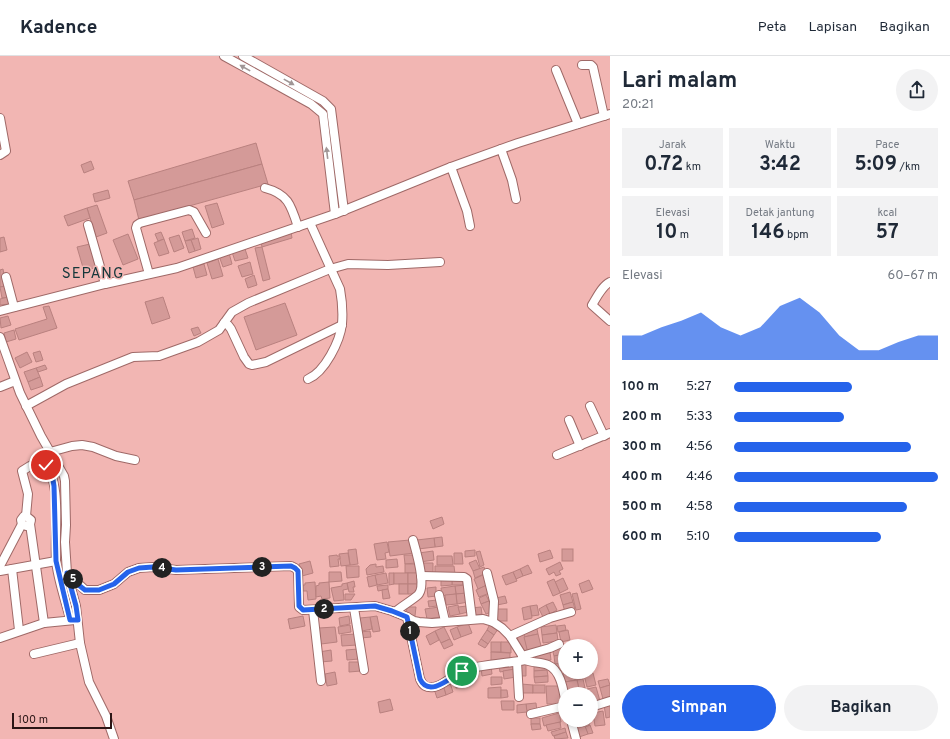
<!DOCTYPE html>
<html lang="id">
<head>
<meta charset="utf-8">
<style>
  :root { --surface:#fff; --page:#f2f2f3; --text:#1f2937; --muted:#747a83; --line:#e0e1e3; --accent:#2563eb }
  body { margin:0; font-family:Overpass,sans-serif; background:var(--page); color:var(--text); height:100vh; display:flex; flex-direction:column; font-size:15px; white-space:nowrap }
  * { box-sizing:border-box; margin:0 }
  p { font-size:13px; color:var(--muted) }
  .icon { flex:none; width:22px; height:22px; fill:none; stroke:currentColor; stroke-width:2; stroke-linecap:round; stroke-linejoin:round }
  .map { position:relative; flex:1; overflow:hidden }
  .drawer { display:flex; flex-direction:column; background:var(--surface); width:340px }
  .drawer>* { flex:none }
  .tools { position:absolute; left:558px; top:583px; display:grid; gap:8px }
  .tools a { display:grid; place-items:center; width:40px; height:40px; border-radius:50%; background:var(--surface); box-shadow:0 2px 6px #0003; font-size:20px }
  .scale { position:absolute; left:12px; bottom:10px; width:100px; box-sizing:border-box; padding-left:4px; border:2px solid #2c1616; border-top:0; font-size:11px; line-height:14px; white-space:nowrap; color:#2c1616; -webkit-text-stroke:3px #f2b6b3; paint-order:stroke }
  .pin { position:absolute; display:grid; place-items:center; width:34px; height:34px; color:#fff; margin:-17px; border:2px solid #fff; border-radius:50%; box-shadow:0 1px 4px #0007 }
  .km { position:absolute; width:20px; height:20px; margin:-10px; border-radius:50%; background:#222; color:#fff; font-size:11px; line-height:20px; text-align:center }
  .round { display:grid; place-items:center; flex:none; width:42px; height:42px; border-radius:21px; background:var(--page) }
  .headline { display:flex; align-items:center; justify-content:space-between; height:68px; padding:0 12px }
  h1 { font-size:22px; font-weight:700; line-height:30px }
  .stats { display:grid; grid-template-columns:repeat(3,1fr); gap:6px; height:68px; padding:4px 12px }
  .stats div { display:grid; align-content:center; border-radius:0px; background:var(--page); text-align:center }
  .stats b { font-size:20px; font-weight:700 }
  .stats small { font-size:11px; font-weight:400 }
  .stats p { font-size:11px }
  .chart { height:112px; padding:8px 12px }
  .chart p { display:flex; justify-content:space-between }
  .chart svg { width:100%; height:72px; margin-top:4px; fill:var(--accent); opacity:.7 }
  .cta { display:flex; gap:8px; margin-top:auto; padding:8px 12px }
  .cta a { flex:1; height:46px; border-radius:24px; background:var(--accent); color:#fff; font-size:16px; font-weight:700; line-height:46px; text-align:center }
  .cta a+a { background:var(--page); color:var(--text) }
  ul { padding:0 12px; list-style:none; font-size:13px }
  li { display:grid; grid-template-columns:64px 48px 1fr; align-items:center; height:30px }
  li i { height:10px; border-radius:5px; background:var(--accent) }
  header { display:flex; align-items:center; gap:24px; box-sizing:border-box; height:56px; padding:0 20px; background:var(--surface); border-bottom:1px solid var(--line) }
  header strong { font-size:19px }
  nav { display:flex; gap:22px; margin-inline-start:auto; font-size:14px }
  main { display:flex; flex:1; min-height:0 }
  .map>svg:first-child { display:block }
</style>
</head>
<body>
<header>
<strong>Kadence</strong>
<nav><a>Peta</a><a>Lapisan</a><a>Bagikan</a></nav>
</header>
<main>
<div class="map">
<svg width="610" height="683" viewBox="0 0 610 683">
  <rect width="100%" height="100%" fill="#f2b6b3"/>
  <g fill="#d49a98" stroke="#b9817f">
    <path d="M256,87L262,108L134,144L128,125Z"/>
    <path d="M91,105L94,113L84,117L81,109Z"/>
    <path d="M262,108L268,128L139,164L134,144Z"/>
    <path d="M108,134L110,142L95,146L93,138Z"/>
    <path d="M217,147L224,168L212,172L205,150Z"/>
    <path d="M97,149L107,177L96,181L87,152Z"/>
    <path d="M87,152L90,162L68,170L64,160Z"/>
    <path d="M192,173L195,182L185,185L182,176Z"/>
    <path d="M161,176L164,183L158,185L155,178Z"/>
    <path d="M291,176L292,182L262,191L261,186Z"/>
    <path d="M128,178L138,203L123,209L113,184Z"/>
    <path d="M179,179L184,192L174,196L169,182Z"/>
    <path d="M4,181L7,194L0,196V182Z"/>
    <path d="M198,182L201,193L195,195L191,184Z"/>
    <path d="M164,183L169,197L159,200L154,187Z"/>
    <path d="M191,184L195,195L189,197L185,185Z"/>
    <path d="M90,188L97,211L84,215L77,191Z"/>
    <path d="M262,191L270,223L263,225L255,192Z"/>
    <path d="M245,193L248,202L235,205L232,196Z"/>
    <path d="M229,197L232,208L223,211L219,200Z"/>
    <path d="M218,203L223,220L212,223L207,207Z"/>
    <path d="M250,206L253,218L242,221L238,210Z"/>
    <path d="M204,208L207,219L196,222L193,211Z"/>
    <path d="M3,213L6,230L0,231V214Z"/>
    <path d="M254,219L257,229L248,232L245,223Z"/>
    <path d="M6,230L9,241L2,242L0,231Z"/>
    <path d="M8,241L9,248L0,249V243Z"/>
    <path d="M163,241L170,262L152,268L145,246Z"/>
    <path d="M285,247L297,279L256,294L244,261Z"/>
    <path d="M49,250L57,272L19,284L15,273L47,263L43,251Z"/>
    <path d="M8,260L11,269L1,272L0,262Z"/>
    <path d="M198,271L201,277L194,280L191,273Z"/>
    <path d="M14,274L16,283L6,286L4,277Z"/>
    <path d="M40,295L43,304L36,306L33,297Z"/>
    <path d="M27,296L32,306L20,312L15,302Z"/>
    <path d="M45,309L47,313L38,316L36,312Z"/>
    <path d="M36,312L40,321L28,326L24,316Z"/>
    <path d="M40,321L43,330L31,334L28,326Z"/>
    <path d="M442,461L444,468L433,473L430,465Z"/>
    <path d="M442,481L443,490L435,491L434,482Z"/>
    <path d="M434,482L435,491L418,493L417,484Z"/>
    <path d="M410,484L414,497L390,500L388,486Z"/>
    <path d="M387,486L389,496L385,497L386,503L377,504L374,488Z"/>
    <path d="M356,493L358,508L350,509L348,494Z"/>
    <rect x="562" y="493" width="11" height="12"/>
    <path d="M475,494V500L465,501V495Z"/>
    <path d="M550,494L553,502L540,506L538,498Z"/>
    <path d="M433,495L434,504L420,506L419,497Z"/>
    <path d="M480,495L484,509L480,511L476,496Z"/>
    <path d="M348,497L350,509L341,510L339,498Z"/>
    <path d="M454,497H462L463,508H454Z"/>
    <path d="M337,499V500H340V503H338L339,510L330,511L329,500Z"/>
    <path d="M404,499H416V507L405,508Z"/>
    <path d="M437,500H452L453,509H437Z"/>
    <path d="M397,503L398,511L386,512V504Z"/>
    <path d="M476,504L480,513L473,515L469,507Z"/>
    <path d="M310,505L313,517L302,520L299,508Z"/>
    <path d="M560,506L563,513L559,515L561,518L556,520L554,516L549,519L546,513Z"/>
    <path d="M422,507H433V519L422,518Z"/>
    <path d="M376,508V511L383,510L384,516L367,519L366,513L370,509Z"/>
    <rect x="405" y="508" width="12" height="9"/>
    <path d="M528,509L532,517L523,520L520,513Z"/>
    <path d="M346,510H359V521L347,522Z"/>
    <path d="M435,510H454L455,518H435Z"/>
    <path d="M484,511L486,517L475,522L473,515Z"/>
    <path d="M520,513L523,520L516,523L513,516Z"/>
    <path d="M329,516H341L342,525L329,526Z"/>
    <path d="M513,516L517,525L506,529L502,520Z"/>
    <path d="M386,517L388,527L377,529L375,519Z"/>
    <path d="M389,517H394V528L389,529Z"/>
    <rect x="394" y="517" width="14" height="11"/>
    <rect x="408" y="517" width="9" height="11"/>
    <path d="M375,519L377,529L369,531L367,521Z"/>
    <path d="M483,519L487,529L478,533L474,523Z"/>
    <path d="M462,522L463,529H452V523Z"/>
    <path d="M563,522L568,533L560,537L555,526Z"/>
    <path d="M441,523H452V529L441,530Z"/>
    <path d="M554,523L560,537L553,540L547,526Z"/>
    <path d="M589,524L593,533L582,537L579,528Z"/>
    <path d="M354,525L355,531H353L354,536H349L347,527Z"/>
    <path d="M315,526L316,543L308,544L307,535H303V529H305V527Z"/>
    <path d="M329,526L330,542L322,543L321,540L316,541V530L319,529V527Z"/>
    <path d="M347,527L348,533L343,534L344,544L334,545L331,532L342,530V528Z"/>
    <rect x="399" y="528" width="9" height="10"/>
    <path d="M408,528H417L418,538H408Z"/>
    <path d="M388,529V533L378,535L377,530Z"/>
    <path d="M466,529L467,537L456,538L455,530Z"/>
    <path d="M487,529L490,537L479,541L476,534Z"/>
    <path d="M455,530L456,538L442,540L441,532Z"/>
    <path d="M436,531V540L428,541L427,532Z"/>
    <path d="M388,533L390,542L383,543L382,534Z"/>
    <path d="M570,536L573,546L563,549L560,539Z"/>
    <path d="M467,537L468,546L457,548L456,538Z"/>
    <path d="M577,537L581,553L576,554L572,538Z"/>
    <path d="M345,538H355L351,544H345Z"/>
    <path d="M456,538L457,548L446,549L445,539Z"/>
    <path d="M486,539L489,545L481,548L479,542Z"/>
    <path d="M505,540L507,547L497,549L496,542Z"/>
    <path d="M437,544V550L429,551L428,545Z"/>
    <path d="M489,545L494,555L486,558L481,548Z"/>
    <path d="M553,546L557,554L550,558L546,549Z"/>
    <path d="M573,546L575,553L565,556L563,549Z"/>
    <path d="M458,549L460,558L450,560L448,551Z"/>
    <path d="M537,549L539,559L532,560L530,550Z"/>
    <path d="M546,549L550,558L543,561L539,553Z"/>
    <path d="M467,550L468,556L460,558L458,551Z"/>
    <path d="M530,550L532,562L524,564L522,552Z"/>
    <path d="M407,551H416L415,560H406Z"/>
    <path d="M439,551L441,561L427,563L425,553Z"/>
    <path d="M481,551L482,558L472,560L471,552Z"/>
    <rect x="497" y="553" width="10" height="12"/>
    <path d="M303,560L305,570L290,573L288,563Z"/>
    <path d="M349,560L350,568L340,570L339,562Z"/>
    <path d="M377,560L380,575L373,576L370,561Z"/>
    <path d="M370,561L372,573L362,575L360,562Z"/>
    <path d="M468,567L472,577L461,581L457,571Z"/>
    <path d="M490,568L498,573L494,579L487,574Z"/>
    <path d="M350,569L351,576L339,578L338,571Z"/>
    <path d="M556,569L557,577L542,579L541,571Z"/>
    <path d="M565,569L566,574L558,576L557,570Z"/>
    <path d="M335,571L337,586L321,588L319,572Z"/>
    <path d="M444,571L450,583L441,587L435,575Z"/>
    <path d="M457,571L461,581L454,584L450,574Z"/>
    <path d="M537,573L538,578L524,581L523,575Z"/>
    <path d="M487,574L494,579L488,588L481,583Z"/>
    <path d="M568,574L570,584L561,586L559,576Z"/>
    <path d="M370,575L371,581L361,582L360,576Z"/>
    <path d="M435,575L439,584L430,589L426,580Z"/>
    <path d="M557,577L558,585L543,587L542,579Z"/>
    <path d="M356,578L357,589L342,590L341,579Z"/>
    <path d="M524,578L528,597L521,598L517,580Z"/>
    <path d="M538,578L542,594L528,597L524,581Z"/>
    <path d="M450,583L453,589L444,593L441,587Z"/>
    <path d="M481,583L488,588L485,592L478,588Z"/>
    <rect x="491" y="586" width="10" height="10"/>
    <path d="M501,586H511V597L501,596Z"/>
    <path d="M562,590L564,598L554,600L552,592Z"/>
    <path d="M358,593L359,603L347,604L346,594Z"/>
    <path d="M331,594L332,605L320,606L319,596Z"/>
    <path d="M491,596L510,597V606L491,605Z"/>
    <path d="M550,596L551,604L536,606L535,597Z"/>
    <path d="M564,598L565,606L555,608L554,600Z"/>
    <path d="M349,606H360L361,615L349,616Z"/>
    <path d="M515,607L516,613L500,616L499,610Z"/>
    <path d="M565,607V614L557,616L555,608Z"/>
    <path d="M526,608V620H519L518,609Z"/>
    <path d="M547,609V614L534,615V610Z"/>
    <path d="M491,610L492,618L482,620L481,612Z"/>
    <path d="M515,613L516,621L504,623L503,615Z"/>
    <path d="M547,614L548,620L534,621V615Z"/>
    <path d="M335,616L337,628L327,630L325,618Z"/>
    <path d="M574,616H582L583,623L575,624Z"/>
    <path d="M574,616L575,624L565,626L563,617Z"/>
    <path d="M593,617L596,629L587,631L584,619Z"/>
    <path d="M548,620V626L535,627L534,621Z"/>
    <path d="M462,621L464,631L456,632L454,623Z"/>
    <path d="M491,621H502V628L491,629Z"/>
    <path d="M583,623L585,632L579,633L577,624Z"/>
    <path d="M608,623L610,629L600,632L598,625Z"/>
    <path d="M577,624L579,633L566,635L565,626Z"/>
    <path d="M450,627L453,636L446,639L443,629Z"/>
    <path d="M521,628L533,629V637H521Z"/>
    <path d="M443,629L446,639L437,642L434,633Z"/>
    <rect x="533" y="629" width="12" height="8"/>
    <path d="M610,629V641L603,643L600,632Z"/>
    <path d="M546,630H562L563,648H547Z"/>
    <path d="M501,631V642H488V632Z"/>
    <path d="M596,631L600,645L591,647V638H588L587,633Z"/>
    <path d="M585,632L586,638H578L577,633Z"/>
    <path d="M501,634H507L508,641L501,642Z"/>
    <path d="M390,643L393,654L380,657L378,646Z"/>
    <path d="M501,645H514V654H502Z"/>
    <path d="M536,647L537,656L527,657L526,648Z"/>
    <path d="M526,648L527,656L517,657V649Z"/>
    <path d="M610,648V661L606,662L604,649Z"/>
    <path d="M603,655L605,669L595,670L593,657Z"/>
    <path d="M559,657L561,666L544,670L542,662Z"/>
    <rect x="531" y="662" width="9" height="6"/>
    <path d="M582,664H588L590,668L576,673L574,667Z"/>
    <path d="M560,666L561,672L548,675L546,669Z"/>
    <path d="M531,668H540L541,673L532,674Z"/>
    <path d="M590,669L593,677L588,678L585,671Z"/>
    <path d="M585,670L588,678L579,681L576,673Z"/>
    <path d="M565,672L566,676L553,680L551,676Z"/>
    <path d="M566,676L568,682L555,683L554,680Z"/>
  </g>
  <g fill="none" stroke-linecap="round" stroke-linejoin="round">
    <g stroke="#9f6967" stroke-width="10">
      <g id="minor">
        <path d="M224,0L311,48L323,58L335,158"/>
        <path d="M243,0L323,45L331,53L344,155"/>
        <path d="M582,9H591L593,11L604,60"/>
        <path d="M556,14L578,68"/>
        <path d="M0,62L6,95L0,99"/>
        <path d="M501,93L512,124L516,143"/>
        <path d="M451,111L467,155L470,170"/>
        <path d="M265,132C288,138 291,149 298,171"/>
        <path d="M88,169L105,228"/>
        <path d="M149,218L136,172L137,169L140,167L189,154L194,156L206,177"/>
        <path d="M6,221L14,251"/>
        <path d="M610,226C602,230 597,241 592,249L610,265"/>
        <path d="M0,255L105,228L177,212L335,158L451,111L518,87L610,58"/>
        <path d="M224,267L228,269L231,273L244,301L249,308L252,309L266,306L342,269"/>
        <path d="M0,281L20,337L41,380L64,420L65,425L66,469L65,486L67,517L76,550L80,587L89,626L106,660L114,683"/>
        <path d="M308,323C325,316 340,285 342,268C343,256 342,244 340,233L310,167"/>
        <path d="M0,331L15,325"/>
        <path d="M26,350L66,328L133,301L159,300L198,286L219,274L232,256L248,247L330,213L348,208L388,209L440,206"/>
        <path d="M590,350L604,380"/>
        <path d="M569,364L580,390"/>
        <path d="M50,396L72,390L82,389L93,391L116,400L135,404"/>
        <path d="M557,399L610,377"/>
        <path d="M26,460L28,438L22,415L30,410L43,405C63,425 54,477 56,504C57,521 66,546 70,563"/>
        <path d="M30,468L26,470L22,468L21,464L24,460H26L31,464L30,468L44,567"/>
        <path d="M0,510L22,468"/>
        <path d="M12,513L19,574"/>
        <path d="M0,515L56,505"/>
        <path d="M67,517L85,534H99L114,528L128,516L139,512L153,511L176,514L291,510L295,512L298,515L299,551L303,554L375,550L392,555L407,561L414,565L419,566L432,567L483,563L493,566L502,572L510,580L525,604C532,607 541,606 548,609C560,614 563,632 565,643"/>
        <path d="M487,517L494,545L493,566"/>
        <path d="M421,520L464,521L467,523L472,563"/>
        <path d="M439,539L445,565"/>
        <path d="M354,552L364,614"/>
        <path d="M313,554L321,625"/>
        <path d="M395,556C402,550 411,545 418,539C427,530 416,495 413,484"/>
        <path d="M407,561L420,623C423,630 426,632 434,631C445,629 453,618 464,614C483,608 505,608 525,604"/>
        <path d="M510,580L550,562L571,556"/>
        <path d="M0,582L44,567L75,564"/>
        <path d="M34,598L80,587"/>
        <path d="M522,600L550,592L559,588"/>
        <path d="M517,606L519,641"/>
        <path d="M591,651L610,645"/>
        <path d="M531,658L565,650"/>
        <path d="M571,664L576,683"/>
      </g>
    </g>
    <use href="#minor" stroke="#fff" stroke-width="8"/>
  </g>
  <defs><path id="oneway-solid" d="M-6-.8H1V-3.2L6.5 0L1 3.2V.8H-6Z"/></defs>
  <g fill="#a09696">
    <use href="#oneway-solid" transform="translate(245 12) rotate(-151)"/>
    <use href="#oneway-solid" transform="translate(289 26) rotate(29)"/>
    <use href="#oneway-solid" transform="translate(327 97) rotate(-97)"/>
  </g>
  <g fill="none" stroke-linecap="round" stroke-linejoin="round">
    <g stroke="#fff" stroke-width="8">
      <path id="route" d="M46,409L53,424L54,430L56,505L70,564H78L76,550L67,517L76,527L85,534H99L114,528L128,516L139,512L153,511L176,514L291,510L295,512L298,515L299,550L303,554L375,550L392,555L407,561L420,623C429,642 450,622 462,615"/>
    </g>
    <use href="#route" stroke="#2563eb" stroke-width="5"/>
  </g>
  <g text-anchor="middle" stroke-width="3" stroke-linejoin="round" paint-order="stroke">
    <g font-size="15" letter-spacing="1" fill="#16383b" stroke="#f2b6b3">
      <text x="93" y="222">SEPANG</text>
    </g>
  </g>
</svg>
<div class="tools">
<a>+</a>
<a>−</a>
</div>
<div class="scale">100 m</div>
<div class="pin" style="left:462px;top:615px;background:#1e9e55"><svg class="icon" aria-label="arrive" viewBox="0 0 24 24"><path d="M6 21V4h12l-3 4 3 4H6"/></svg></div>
<div class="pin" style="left:46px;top:409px;background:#d93025"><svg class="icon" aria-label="check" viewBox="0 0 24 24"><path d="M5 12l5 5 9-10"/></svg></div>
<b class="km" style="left:410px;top:575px">1</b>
<b class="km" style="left:324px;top:553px">2</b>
<b class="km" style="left:262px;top:511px">3</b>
<b class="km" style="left:162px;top:512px">4</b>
<b class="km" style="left:73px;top:523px">5</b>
</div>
<section class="drawer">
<div class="headline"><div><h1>Lari malam</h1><p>20:21</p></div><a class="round"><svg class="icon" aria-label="share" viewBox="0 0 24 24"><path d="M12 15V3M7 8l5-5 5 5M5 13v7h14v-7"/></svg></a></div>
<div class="stats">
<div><p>Jarak</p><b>0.72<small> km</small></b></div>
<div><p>Waktu</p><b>3:42</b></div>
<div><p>Pace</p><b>5:09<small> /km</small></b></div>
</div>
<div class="stats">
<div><p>Elevasi</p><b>10<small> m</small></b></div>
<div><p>Detak jantung</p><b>146<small> bpm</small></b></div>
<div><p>kcal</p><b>57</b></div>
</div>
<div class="chart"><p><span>Elevasi</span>60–67 m</p>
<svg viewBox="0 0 160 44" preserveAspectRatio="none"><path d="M0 44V29L10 29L20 24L30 20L40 15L50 24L60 29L70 24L80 11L90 6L100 15L110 29L120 38L130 38L140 33L150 29L160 29V44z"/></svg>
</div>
<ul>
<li><b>100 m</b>5:27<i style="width:58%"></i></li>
<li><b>200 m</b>5:33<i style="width:54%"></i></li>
<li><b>300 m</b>4:56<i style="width:87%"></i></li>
<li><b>400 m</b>4:46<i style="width:100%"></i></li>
<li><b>500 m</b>4:58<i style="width:85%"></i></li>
<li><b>600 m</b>5:10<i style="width:72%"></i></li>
</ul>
<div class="cta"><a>Simpan</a><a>Bagikan</a></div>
</section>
</main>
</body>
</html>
